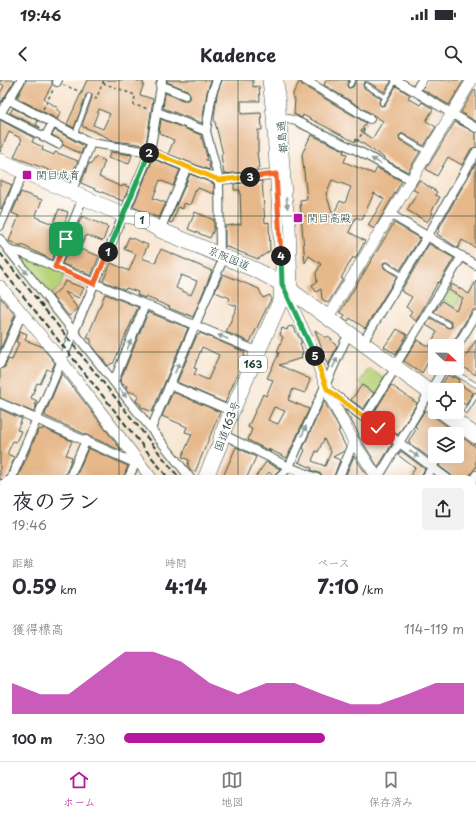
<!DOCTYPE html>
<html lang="ja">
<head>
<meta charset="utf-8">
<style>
  :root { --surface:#fff; --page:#f2f2f3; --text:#2b2b33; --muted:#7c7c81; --line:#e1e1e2; --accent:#b5179e }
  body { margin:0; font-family:"Playpen Sans","Klee One",sans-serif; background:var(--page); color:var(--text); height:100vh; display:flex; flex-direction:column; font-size:15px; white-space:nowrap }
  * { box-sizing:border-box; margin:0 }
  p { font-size:13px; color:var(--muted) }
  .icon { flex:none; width:22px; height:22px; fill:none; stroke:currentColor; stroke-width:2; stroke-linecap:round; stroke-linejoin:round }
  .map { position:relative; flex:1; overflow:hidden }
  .panel { position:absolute; left:0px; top:395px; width:476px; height:286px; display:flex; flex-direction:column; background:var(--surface); border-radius:12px 12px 0 0; box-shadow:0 4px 16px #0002 }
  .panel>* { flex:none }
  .needle { width:26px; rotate:112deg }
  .buttons { position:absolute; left:428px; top:259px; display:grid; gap:8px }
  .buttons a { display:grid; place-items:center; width:36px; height:36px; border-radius:4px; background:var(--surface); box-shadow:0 4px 16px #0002; font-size:20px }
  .pin { position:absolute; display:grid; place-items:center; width:34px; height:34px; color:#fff; margin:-17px; border-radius:8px; box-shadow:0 2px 6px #0006 }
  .km { position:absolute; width:20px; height:20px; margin:-10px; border-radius:50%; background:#222; color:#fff; font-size:11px; line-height:20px; text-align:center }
  .round { display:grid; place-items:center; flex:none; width:42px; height:42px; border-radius:4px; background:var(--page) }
  .summary { display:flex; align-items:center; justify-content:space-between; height:68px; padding:0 12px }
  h1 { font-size:22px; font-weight:700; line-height:30px }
  .figures { display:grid; grid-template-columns:repeat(3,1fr); gap:6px; height:68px; padding:4px 12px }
  .figures div { display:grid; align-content:center }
  .figures b { font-size:20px; font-weight:700 }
  .figures small { font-size:11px; font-weight:400 }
  .figures p { font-size:11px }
  .chart { height:112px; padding:8px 12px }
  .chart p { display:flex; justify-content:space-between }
  .chart svg { width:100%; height:72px; margin-top:4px; fill:var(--accent); opacity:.7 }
  ul { padding:0 12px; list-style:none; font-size:13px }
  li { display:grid; grid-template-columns:64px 48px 1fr; align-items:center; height:30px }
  li i { height:10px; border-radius:5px; background:var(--accent) }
  .status { display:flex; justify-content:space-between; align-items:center; height:28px; padding:0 20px; background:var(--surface); direction:ltr }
  .status svg { height:11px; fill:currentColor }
  header { display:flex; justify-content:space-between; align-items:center; height:52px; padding:0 12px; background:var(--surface); font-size:18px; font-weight:700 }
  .tabs { display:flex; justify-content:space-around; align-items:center; height:56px; border-top:1px solid var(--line); background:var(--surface); font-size:11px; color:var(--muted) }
  .tabs a { display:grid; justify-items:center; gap:2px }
  .tabs .on { color:var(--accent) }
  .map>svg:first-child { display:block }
</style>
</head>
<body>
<div class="status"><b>19:46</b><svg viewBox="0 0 49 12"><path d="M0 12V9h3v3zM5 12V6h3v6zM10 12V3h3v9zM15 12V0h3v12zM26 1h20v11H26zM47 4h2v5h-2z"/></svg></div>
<header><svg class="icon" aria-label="back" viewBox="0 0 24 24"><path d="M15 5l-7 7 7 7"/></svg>Kadence<svg class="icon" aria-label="search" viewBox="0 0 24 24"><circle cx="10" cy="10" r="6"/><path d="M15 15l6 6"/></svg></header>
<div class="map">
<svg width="476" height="681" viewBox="0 0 476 681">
  <rect width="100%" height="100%" fill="#fff"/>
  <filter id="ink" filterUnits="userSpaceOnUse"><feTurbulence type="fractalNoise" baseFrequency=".025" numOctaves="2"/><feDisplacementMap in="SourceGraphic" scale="8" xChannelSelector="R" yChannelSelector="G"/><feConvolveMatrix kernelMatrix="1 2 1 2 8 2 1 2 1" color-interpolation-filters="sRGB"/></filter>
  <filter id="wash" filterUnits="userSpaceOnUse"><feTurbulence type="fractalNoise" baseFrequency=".012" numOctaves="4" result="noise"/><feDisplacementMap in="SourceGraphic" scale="16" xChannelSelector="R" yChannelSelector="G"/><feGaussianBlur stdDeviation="0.9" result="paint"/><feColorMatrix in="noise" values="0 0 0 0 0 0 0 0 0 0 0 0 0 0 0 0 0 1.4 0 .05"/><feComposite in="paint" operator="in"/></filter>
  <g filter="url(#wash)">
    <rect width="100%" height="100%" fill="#f7e5d0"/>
    <g fill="#b7d379" stroke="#6b8856">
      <path d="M24,176L65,193L60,207L50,216L21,181Z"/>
      <path d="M447,209L461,218L455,228L441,219Z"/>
      <path d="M369,288L386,300L377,314L359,303Z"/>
    </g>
    <g id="blocks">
      <g fill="#e6b88a" fill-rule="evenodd">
        <path d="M0,0H15L0,24V13L4,6L0,3Z"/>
        <path d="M26,0H52V5L44,19L58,28L57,30L61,32L57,39L17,18Z"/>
        <path d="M87,0H135L144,3L140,15L153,19L146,65L115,61L82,46L92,17V14L90,13L86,15L74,48L67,44ZM99,29L110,34L103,49L93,45Z"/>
        <path d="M167,0H211L207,12L202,43L163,28L165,13L183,20H188L190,17V14L187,10L167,2Z"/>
        <path d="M222,0H253V7L259,6L260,21H241V34L261,33L262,50H258V72H257L259,88H257V91L224,94L221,75L223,74L214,38L217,14Z"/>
        <path d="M326,0H349L347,5L348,8H350L353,7L356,0H391V2L384,12L368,2H364L363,5L364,8L381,18L379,23L381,26L385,25L396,6L410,15L408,18L420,25L422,22L433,29L426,41L436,47L424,66L403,54H401L399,56L400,60L420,72L408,92L387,81L383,77L356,59L355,62L303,35L302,38L294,34L295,19H293V13L300,1L302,5L366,43L361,51L372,59L383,41L324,5Z"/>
        <path d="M427,0H464L449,25L422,9Z"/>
        <path d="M475,9L476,10V42L461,32Z"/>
        <path d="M13,28L38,41L36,45L40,47V48L10,33Z"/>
        <path d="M161,39L201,55L207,77L206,80L208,81L210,88L209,90L168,74L174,60L159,53Z"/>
        <path d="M0,40L34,58L32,62L43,67L42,70L54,75L55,72L78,81L70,98L14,77L22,59L9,52L0,72Z"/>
        <path d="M455,42L476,53V67L471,69L462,85L448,77L437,96L426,89Z"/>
        <path d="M55,50L84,66L81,74L63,65L62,61L52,55Z"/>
        <path d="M311,55L344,70L343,73L347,74L344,82L374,94L377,88L402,101L374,149L368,145L384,119L374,113L362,140L356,137L349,152L365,161L355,179L353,177L341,198L343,199L328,223L322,219L321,209L316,212L312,205L317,202L316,193L321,184L309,176L305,183L300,120L307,119L302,74ZM332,100L351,107L345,123L340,121L333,135L326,114Z"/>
        <path d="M111,72L132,75L129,84L115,79L114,80L108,78Z"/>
        <path d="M96,77L105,81L99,97L122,107L123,105L129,107L123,121L81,103L89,83L91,84Z"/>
        <path d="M153,79L180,90L173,106L160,100L153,118L166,123L159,138L133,127Z"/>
        <path d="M476,83V168L462,160L458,168L437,154L440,149L439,148Z"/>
        <path d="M190,94L214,104V114L198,108L197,110L196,109L190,125L184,123L183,129L178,127L172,143L169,142Z"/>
        <path d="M0,100L12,105L1,129L0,128Z"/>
        <path d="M419,100L437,112L435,115L440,117L431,132L433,133L427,142L407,130L418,112L413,110Z"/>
        <path d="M262,101L265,143L269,142L270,171L258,179L225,166V146L241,144L240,110H234V104Z"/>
        <path d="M21,112L42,120L35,137L53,144L59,129L68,132L65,142L67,143L52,180L22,165L21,167L9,161L19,136L12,133Z"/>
        <path d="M195,132L214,140V149L210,158L188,149Z"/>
        <path d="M82,136L108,147L103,161L86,155L80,169L99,176L91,196L85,193V192L62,184Z"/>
        <path d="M394,143L420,158L400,190L388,182H385L383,183L384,188L397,196L365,248L350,238L348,241L343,238L345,235L340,232Z"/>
        <path d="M129,157L148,165L142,178L155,183L161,169L212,191L193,237L186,234V235L169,228L170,227L146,217L145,218L137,215L138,212L126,208L125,210L103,201L111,183L129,191L136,174L124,169ZM181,195L197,201L191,215L176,208Z"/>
        <path d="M429,164L454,178L439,203L438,202L416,241L409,236L412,231L406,227L412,217L401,211Z"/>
        <path d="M223,194L259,209L263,218L270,215L271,219L250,262L226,252L237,226L228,223L230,218L215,212Z"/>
        <path d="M65,201L84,208L79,218L65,212L78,229L69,236L52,216L62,207Z"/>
        <path d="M476,201V228L471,232L451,266H435V284L429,280L422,293L404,281L417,260L429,267L437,252L426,245L431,238L448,248L452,247V245L451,242L434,232L442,221L456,230L463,218L449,210L452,204L469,214Z"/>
        <path d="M105,214L138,227L113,284L112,283L108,286L91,264V259L87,258Z"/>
        <path d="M0,217L15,235L0,270Z"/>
        <path d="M148,232L188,248L152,332L141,327V325L136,321L139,315L128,311L126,309L127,306L122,304L120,301Z"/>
        <path d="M293,246L302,263H300L303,274L301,275L302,278L279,285L310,299V300L305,313L293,309L288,320L309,329L287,378L268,369L271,372L248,360L252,349L248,347L263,314L266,316L273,300L267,298L279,273L277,272L283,257L280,255L282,248L287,250L288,247ZM274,327L285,331L278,344L268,340Z"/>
        <path d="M397,249L407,255L396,274L384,267L389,260H390Z"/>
        <path d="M315,250L326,258L328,256L332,259L331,261L337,266L328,286Z"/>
        <path d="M20,251L27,254L25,260L41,266L55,283L51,291L47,289L40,304L37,303L31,318L37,321L35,325H37L33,332L0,318V289L5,287L8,279L12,280L19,263L16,262Z"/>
        <path d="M200,253L245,272L244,275L245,276L225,323L177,302L197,255H199ZM202,267L219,275L208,300L194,294L197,289L194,288Z"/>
        <path d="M476,260V295L460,285Z"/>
        <path d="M62,293L122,371L45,336V334Z"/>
        <path d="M448,295L453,298L454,296L460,300L458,303L473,313L466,325L457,319V310H445L440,307Z"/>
        <path d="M362,305L374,313L363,329L351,320Z"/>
        <path d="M391,305L417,323L398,355L372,336Z"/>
        <path d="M173,312L220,332L195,392L191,390L188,386L189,380L182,377L192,354L185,352L187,347L162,336Z"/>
        <path d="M324,321L340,350L338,351L346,367L344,371L333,377L340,380L333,399L324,397L321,394L311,390L312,388L298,382L300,381L305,370L303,368ZM324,359L331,372L325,386L312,381L316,371L318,372Z"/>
        <path d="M0,329L22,339L17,350L21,351L16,362L13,361L7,374L14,377L6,399L4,400L0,399Z"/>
        <path d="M344,329L392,364L378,387L360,358L358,355L359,354Z"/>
        <path d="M425,330L450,348L448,354H435V372L431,379L408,362L417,348L415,346Z"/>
        <path d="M43,348L72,361L66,375L72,377L64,399H17L39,349L42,350Z"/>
        <path d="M459,355L476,367V387L467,399H453L451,395L439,386L444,376H457V358Z"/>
        <path d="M236,367L256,377L246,399H222Z"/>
        <path d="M88,368L128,386L123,399H75Z"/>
        <path d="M401,371L425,389L419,399H413L410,397L415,388L398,375Z"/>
        <path d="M354,376L370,399H344Z"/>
        <path d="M266,382L280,389L273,396L269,392L263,399H254Z"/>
      </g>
    </g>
  </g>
  <g filter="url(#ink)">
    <use href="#blocks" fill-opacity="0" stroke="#3f564b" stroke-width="1"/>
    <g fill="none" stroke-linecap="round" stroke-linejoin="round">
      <g stroke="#3f564b" stroke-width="5.5">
        <g id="lane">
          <path d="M350,5L353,0"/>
          <path d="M366,5L385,17"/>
          <path d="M382,23L396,0"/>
          <path d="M75,54L89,16"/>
          <path d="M402,57L427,72"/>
          <path d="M386,185L403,196"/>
          <path d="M428,232L449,245"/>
          <path d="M447,288L476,305"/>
          <path d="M466,331L476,315"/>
          <path d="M0,402L4,404"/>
          <path d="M472,608L476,611"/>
          <path d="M472,642L476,639"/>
          <path d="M183,677L194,681"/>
          <path d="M176,681L182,677"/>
        </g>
      </g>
      <g stroke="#3f564b" stroke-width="10">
        <g id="street">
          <path d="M217,0L212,13L206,51L219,100L220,174"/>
          <path d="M305,0L370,39"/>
          <path d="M396,0L476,48"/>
          <path d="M57,2L58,0"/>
          <path d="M160,5L185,15"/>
          <path d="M415,11L422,0"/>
          <path d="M9,20L91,63L150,72L219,100L280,94"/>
          <path d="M157,32L206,51"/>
          <path d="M0,34L58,64"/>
          <path d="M0,34L21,0"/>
          <path d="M276,36L296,41L362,73L411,100"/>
          <path d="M45,57L53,43"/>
          <path d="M71,113L91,63"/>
          <path d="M390,134L476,185"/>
          <path d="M0,146L20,100"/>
          <path d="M160,150L187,87"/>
          <path d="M0,159L191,399"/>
          <path d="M10,171L22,173L259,272"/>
          <path d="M55,187L80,125"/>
          <path d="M363,262L430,152L476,72"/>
          <path d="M457,266L476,235"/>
          <path d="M0,284L22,233"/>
          <path d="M395,286L462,176"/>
          <path d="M114,301L145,225"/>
          <path d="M170,305L231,331"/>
          <path d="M327,309L448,399"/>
          <path d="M0,323L135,383"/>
          <path d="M365,337L391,295"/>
          <path d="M151,349L221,184"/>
          <path d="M222,354L289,387L319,399"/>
          <path d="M453,354L459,344"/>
          <path d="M378,398L444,288"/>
          <path d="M11,399L74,252L150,72L162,0"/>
          <path d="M69,399L86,360"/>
          <path d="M128,399L137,380"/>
          <path d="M277,399L289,387L345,261"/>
          <path d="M338,399L354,362"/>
          <path d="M425,399L439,376"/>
          <path d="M472,402L476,395"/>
          <path d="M472,417L476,420"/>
          <path d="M0,424L4,415"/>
          <path d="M0,476L4,478"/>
          <path d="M0,626L4,628"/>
          <path d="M244,677L250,681"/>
          <path d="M345,677L351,681"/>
          <path d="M6,681L7,677"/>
          <path d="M280,681L283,677"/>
          <path d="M404,681L407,677"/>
        </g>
      </g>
      <g stroke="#3f564b" stroke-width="12">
        <g id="secondary">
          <path d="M268,0L272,35L282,204L310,264L331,319L354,362L378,399"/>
          <path d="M278,0L286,116L290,144L292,210"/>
          <path d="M0,206L62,281L152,399"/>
          <path d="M328,237L472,0"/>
          <path d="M472,492L476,495"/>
          <path d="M472,568L476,562"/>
        </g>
      </g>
      <g stroke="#3f564b" stroke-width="16">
        <g id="highway">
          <path d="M0,81L124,135C137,135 149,144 160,150L258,191L282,204L435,316"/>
          <path d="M443,332L476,356"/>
          <path d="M205,399L220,364L222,354L278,226L281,219L282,204"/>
          <path d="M472,665L476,662"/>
          <path d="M78,681L80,677"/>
          <path d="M449,681L455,677"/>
          <path d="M465,681L470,677"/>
        </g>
      </g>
      <g stroke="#3f564b" stroke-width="1.5" stroke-dasharray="3 3" stroke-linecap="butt">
        <path d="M103,3L135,15L134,25L149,29"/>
        <path d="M63,5L84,13"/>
        <path d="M95,18L96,19L104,0"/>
        <path d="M43,29L54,8"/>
        <path d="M357,62L366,46"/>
        <path d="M472,651L476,648"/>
        <path d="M427,681L432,677"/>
      </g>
      <use href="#lane" stroke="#fff" stroke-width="4"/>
      <use href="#street" stroke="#fff" stroke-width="8"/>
      <use href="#secondary" stroke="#fff" stroke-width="11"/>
      <use href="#highway" stroke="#fff" stroke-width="15"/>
      <g stroke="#1f3d34" stroke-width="2" stroke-dasharray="6 3" stroke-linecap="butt">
        <path d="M0,173L180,399"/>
        <path d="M0,187L169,399"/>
        <path d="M386,677L389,681"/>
        <path d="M397,677L400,681"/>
      </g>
    </g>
    <defs><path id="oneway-solid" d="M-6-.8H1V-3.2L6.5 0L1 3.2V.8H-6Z"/></defs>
    <g fill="#8f9e9a">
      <use href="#oneway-solid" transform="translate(376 81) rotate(-151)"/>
      <use href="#oneway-solid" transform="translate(287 123) rotate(83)"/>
      <use href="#oneway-solid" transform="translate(24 190) rotate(51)"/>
      <use href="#oneway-solid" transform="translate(223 257) rotate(-157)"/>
      <use href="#oneway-solid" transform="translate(129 265) rotate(-68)"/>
      <use href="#oneway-solid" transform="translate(335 283) rotate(-65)"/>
      <use href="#oneway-solid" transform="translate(177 288) rotate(-67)"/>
      <use href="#oneway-solid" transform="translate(123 313) rotate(53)"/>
      <use href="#oneway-solid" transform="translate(304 351) rotate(-66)"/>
      <use href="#oneway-solid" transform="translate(414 374) rotate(36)"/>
    </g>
  </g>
  <g fill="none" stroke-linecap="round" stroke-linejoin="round" filter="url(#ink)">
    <g stroke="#fff" stroke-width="8">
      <path id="split-1" d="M66,159L55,187L94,204L108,172"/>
    </g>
    <g stroke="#fff" stroke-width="8">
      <path id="split-2" d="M108,172L149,73"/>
    </g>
    <g stroke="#fff" stroke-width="8">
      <path id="split-3" d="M149,73L150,72L159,75L219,100L250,97"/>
    </g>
    <g stroke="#fff" stroke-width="8">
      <path id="split-4" d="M250,97L276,94L281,176"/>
    </g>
    <g stroke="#fff" stroke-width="8">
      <path id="split-5" d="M281,176L282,204L315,276"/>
    </g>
    <g stroke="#fff" stroke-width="8">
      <path id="split-6" d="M315,276L327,309L378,348"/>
    </g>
    <use href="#split-1" stroke="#f0652b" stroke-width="5"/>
    <use href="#split-2" stroke="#22a559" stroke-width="5"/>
    <use href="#split-3" stroke="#f5b400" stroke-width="5"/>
    <use href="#split-4" stroke="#f0652b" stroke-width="5"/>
    <use href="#split-5" stroke="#22a559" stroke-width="5"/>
    <use href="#split-6" stroke="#f5b400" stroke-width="5"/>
  </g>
  <path fill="none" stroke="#1f3d34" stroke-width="1" stroke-opacity="0.55" d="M119,0V399M238,0V399M357,0V399M0,136H476M0,272H435M457,272H476M0,409H4M472,409H476M0,545H4M472,545H476M119,677V681M238,677V681M357,677V681"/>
  <g fill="#b5179e" stroke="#fff" stroke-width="1.5">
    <rect x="22" y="90" width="10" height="10" rx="2"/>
    <rect x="293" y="133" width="10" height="10" rx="2"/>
  </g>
  <g text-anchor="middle" stroke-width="3" stroke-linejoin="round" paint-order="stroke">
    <g fill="#fff" stroke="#627771" stroke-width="1">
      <rect x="135" y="132" width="14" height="16" rx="3"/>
      <rect x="239" y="276" width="28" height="16" rx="3"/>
    </g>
    <g font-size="10" font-weight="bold" fill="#1f3d34">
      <text x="142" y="144">1</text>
      <text x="253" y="288">163</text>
    </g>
    <g font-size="11" fill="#1f3d34" stroke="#fff">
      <text transform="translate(282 57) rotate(-94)" y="4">都島通</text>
      <text transform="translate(229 178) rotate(23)" y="4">京阪国道</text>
      <text transform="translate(227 346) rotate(-69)" y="4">国道163号</text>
    </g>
    <g font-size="11" fill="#1f3d34" stroke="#fff" text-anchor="start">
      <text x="36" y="99">関目成育</text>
      <text x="307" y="142">関目高殿</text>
    </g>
  </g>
</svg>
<div class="buttons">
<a><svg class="needle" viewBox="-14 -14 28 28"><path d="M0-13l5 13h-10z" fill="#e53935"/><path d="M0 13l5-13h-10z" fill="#7c7c81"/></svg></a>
<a><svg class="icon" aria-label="locate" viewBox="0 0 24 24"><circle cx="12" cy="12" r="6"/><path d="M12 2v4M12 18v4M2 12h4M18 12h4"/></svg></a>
<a><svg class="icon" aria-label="layers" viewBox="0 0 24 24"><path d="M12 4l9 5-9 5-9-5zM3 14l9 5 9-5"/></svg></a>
</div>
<div class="pin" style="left:66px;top:159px;background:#1e9e55"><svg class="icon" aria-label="arrive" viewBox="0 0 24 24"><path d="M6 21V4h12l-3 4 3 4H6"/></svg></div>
<div class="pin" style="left:378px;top:348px;background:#d93025"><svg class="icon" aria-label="check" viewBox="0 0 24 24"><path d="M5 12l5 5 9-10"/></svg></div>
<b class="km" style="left:108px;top:172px">1</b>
<b class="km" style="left:149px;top:73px">2</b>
<b class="km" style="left:250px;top:97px">3</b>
<b class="km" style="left:281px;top:176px">4</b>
<b class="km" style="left:315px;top:276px">5</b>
<section class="panel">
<div class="summary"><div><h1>夜のラン</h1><p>19:46</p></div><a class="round"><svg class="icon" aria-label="share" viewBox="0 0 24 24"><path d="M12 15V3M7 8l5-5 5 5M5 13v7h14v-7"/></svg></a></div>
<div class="figures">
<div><p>距離</p><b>0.59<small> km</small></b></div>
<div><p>時間</p><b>4:14</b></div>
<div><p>ペース</p><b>7:10<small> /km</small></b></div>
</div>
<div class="chart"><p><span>獲得標高</span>114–119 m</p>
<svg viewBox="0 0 160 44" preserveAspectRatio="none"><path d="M0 44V25L10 32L20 32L30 19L40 6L50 6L60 12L70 25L80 32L90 25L100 25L110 32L120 38L130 38L140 32L150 25L160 25V44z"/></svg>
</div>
<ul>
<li><b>100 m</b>7:30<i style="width:59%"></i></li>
</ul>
</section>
</div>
<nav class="tabs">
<a class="on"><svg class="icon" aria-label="home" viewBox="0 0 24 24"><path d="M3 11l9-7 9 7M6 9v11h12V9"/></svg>ホーム</a>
<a><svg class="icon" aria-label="map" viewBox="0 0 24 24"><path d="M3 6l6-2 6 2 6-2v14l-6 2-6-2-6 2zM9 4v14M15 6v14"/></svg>地図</a>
<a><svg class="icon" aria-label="saved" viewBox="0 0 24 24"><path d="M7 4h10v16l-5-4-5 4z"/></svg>保存済み</a>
</nav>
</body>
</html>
